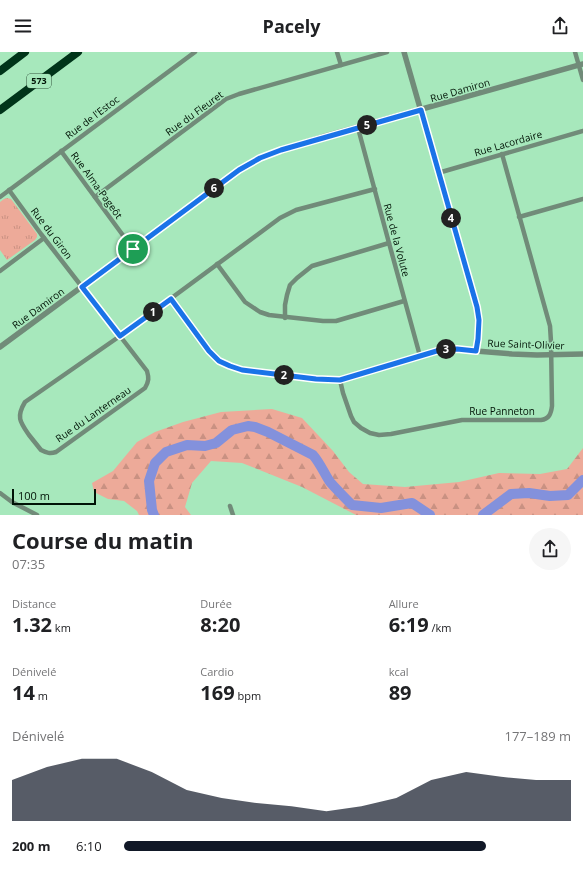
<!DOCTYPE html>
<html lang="fr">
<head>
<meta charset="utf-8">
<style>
  :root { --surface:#fff; --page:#f6f6f6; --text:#202124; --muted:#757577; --accent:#111827 }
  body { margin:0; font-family:"Open Sans",sans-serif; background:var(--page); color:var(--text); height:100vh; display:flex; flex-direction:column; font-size:15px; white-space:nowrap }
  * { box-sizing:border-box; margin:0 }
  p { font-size:13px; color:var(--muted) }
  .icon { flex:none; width:22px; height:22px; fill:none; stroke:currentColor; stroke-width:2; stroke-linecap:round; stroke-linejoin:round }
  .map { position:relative; height:463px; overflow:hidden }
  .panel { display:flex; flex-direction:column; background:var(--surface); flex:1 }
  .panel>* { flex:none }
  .scale { position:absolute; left:12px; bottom:10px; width:84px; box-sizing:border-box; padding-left:4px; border:2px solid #001306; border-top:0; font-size:11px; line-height:14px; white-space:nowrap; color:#001306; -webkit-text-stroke:3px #a7e8bc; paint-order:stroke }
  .pin { position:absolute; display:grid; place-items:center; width:34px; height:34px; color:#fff; margin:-17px; border:2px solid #fff; border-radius:50%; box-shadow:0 1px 4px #0007 }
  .km { position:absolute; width:20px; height:20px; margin:-10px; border-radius:50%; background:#222; color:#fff; font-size:11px; line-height:20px; text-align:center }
  .round { display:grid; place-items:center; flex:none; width:42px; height:42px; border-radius:21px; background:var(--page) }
  .head { display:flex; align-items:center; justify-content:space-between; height:68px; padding:0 12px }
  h1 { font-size:22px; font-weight:700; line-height:30px }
  .metrics { display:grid; grid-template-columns:repeat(3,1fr); gap:6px; height:68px; padding:4px 12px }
  .metrics div { display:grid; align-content:center }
  .metrics b { font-size:20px; font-weight:700 }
  .metrics small { font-size:11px; font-weight:400 }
  .metrics p { font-size:11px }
  .chart { height:112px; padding:8px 12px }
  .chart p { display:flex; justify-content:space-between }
  .chart svg { width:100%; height:72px; margin-top:4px; fill:var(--accent); opacity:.7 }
  ul { padding:0 12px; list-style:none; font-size:13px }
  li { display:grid; grid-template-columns:64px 48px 1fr; align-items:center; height:30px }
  li i { height:10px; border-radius:5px; background:var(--accent) }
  header { display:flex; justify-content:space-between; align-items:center; height:52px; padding:0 12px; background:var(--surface); font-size:18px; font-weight:700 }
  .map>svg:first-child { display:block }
</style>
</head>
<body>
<header><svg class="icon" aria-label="menu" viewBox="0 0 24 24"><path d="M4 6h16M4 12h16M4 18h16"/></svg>Pacely<svg class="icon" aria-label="share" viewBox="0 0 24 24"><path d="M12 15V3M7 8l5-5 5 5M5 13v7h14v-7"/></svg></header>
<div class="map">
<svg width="583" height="463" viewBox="0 0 583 463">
  <defs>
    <pattern id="grass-tufts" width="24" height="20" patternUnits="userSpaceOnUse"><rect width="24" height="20" fill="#edaa99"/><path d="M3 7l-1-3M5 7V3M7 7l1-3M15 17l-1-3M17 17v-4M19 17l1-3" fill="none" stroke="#c99182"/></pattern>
    <pattern id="forest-firs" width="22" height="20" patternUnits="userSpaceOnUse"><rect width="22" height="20" fill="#edaa99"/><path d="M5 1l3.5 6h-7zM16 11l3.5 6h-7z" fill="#c99182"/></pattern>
  </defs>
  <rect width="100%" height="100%" fill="#a7e8bc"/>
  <path fill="url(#grass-tufts)" d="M7,146L11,147L37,182V185L35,188L7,208L0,198V150L4,147Z"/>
  <path fill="url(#forest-firs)" d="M272,357L302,366L333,399L349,420L363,432L405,435L459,430L499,421L540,422L567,417L583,396V463H356L302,435L242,411L211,409L192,431L185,455L191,463H139L137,459L124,449L108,447L94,440L92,431L113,419L137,390L155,380L183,370L221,360Z"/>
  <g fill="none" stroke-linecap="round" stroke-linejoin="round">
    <g stroke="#8391dc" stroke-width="10">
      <path d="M154,463L152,458L149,429L155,411L166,400L187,393L205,394L216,391L232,378L248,374L255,375L268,380L313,403C320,411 324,421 330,430C337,438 345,446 352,453L381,456L412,451L430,463"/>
      <path d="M483,463L511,442L529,441L550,444L568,443L583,428"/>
    </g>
    <g stroke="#718b79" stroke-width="4.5">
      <path d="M337,0L341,13"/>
      <path d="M575,0L583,28"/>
      <path d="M358,76L389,191L420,304"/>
      <path d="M61,99L133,197"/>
      <path d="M438,121L583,79"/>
      <path d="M9,138L41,182L120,284L280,166L296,158L375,137"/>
      <path d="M0,145L195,0"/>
      <path d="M95,145L226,47L239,42L387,0"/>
      <path d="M519,165L583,147"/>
      <path d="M217,212L245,250L260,260L269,263L323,269H336L404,249"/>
      <path d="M0,219L44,186"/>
      <path d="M171,247L209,299L219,309L229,315L242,318L316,327L340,328L440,298L457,297L476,299"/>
      <path d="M285,266V253L287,243L290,233L297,226L312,214L389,191"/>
      <path d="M120,284L147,319C149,326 149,329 145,336L56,400C50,402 47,401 41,398C37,393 33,388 29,383C20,370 16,365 25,350Z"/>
      <path d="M340,328L343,341L351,364L354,370L361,376L370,381L379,383L391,382L462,368H541C549,367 551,362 552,354L551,290L550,274L502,102"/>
      <path d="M0,441L12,450L37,463"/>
      <path d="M230,454L233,463"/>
    </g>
    <g stroke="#718b79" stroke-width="5.5">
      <path d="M404,0L477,255L479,268L478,287L476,299L512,302L537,303L583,302"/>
      <path d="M0,295L133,197L239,118L260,106L281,98L322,85L583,12"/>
    </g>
    <g stroke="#003419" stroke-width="8">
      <path d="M0,19L25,0"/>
      <path d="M0,58L78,0"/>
    </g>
  </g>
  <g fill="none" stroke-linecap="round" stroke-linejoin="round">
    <g stroke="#fff" stroke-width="8">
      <path id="route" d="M421,58L477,255L479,268L478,287L476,299L457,297L440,298L340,328L316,327L242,318L230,314L219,309L209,299L171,247L120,284L82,235L239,118L260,106L281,98Z"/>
    </g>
    <use href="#route" stroke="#1a73e8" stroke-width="5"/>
  </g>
  <g text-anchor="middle" stroke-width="3" stroke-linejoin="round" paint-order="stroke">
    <rect fill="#a7e8bc" stroke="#32533d" stroke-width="1" x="27" y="22" width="24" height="14" rx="3"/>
    <g font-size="9" font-weight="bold" fill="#001306">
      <text x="39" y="32">573</text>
    </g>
    <g font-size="10" fill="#001306" stroke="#a7e8bc">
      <text transform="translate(460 38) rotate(-16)" y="4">Rue Damiron</text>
      <text transform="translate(194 61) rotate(-36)" y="4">Rue du Fleuret</text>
      <text transform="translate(92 65) rotate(-37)" y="4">Rue de l'Estoc</text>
      <text transform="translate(508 91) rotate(-16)" y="4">Rue Lacordaire</text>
      <text transform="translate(97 133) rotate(54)" y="4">Rue Alma-Pageôt</text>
      <text transform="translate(52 181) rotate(53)" y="4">Rue du Giron</text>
      <text transform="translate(397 188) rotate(75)" y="4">Rue de la Volute</text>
      <text transform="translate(38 256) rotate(-36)" y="4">Rue Damiron</text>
      <text transform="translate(526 292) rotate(2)" y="4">Rue Saint-Olivier</text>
      <text x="502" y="363">Rue Panneton</text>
      <text transform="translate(93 362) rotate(-35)" y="4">Rue du Lanterneau</text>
    </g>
  </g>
</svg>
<div class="scale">100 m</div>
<div class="pin" style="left:133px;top:197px;background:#1e9e55"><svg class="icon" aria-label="arrive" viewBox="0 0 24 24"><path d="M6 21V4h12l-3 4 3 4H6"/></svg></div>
<b class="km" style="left:153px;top:260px">1</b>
<b class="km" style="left:284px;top:323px">2</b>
<b class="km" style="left:446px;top:297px">3</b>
<b class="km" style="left:451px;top:166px">4</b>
<b class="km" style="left:367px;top:73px">5</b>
<b class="km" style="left:214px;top:136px">6</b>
</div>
<section class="panel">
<div class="head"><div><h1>Course du matin</h1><p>07:35</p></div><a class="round"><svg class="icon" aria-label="share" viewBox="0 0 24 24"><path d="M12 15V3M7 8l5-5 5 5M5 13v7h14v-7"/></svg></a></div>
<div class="metrics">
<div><p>Distance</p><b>1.32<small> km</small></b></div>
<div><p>Durée</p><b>8:20</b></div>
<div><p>Allure</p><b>6:19<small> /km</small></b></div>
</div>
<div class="metrics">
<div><p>Dénivelé</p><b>14<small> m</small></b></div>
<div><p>Cardio</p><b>169<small> bpm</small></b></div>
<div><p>kcal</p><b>89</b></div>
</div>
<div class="chart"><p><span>Dénivelé</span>177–189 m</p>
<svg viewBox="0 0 160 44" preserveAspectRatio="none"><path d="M0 44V19L10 11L20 6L30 6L40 14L50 25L60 30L70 33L80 35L90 38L100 35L110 30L120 19L130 14L140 17L150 19L160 19V44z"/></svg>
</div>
<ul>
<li><b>200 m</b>6:10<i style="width:81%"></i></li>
</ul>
</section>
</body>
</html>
